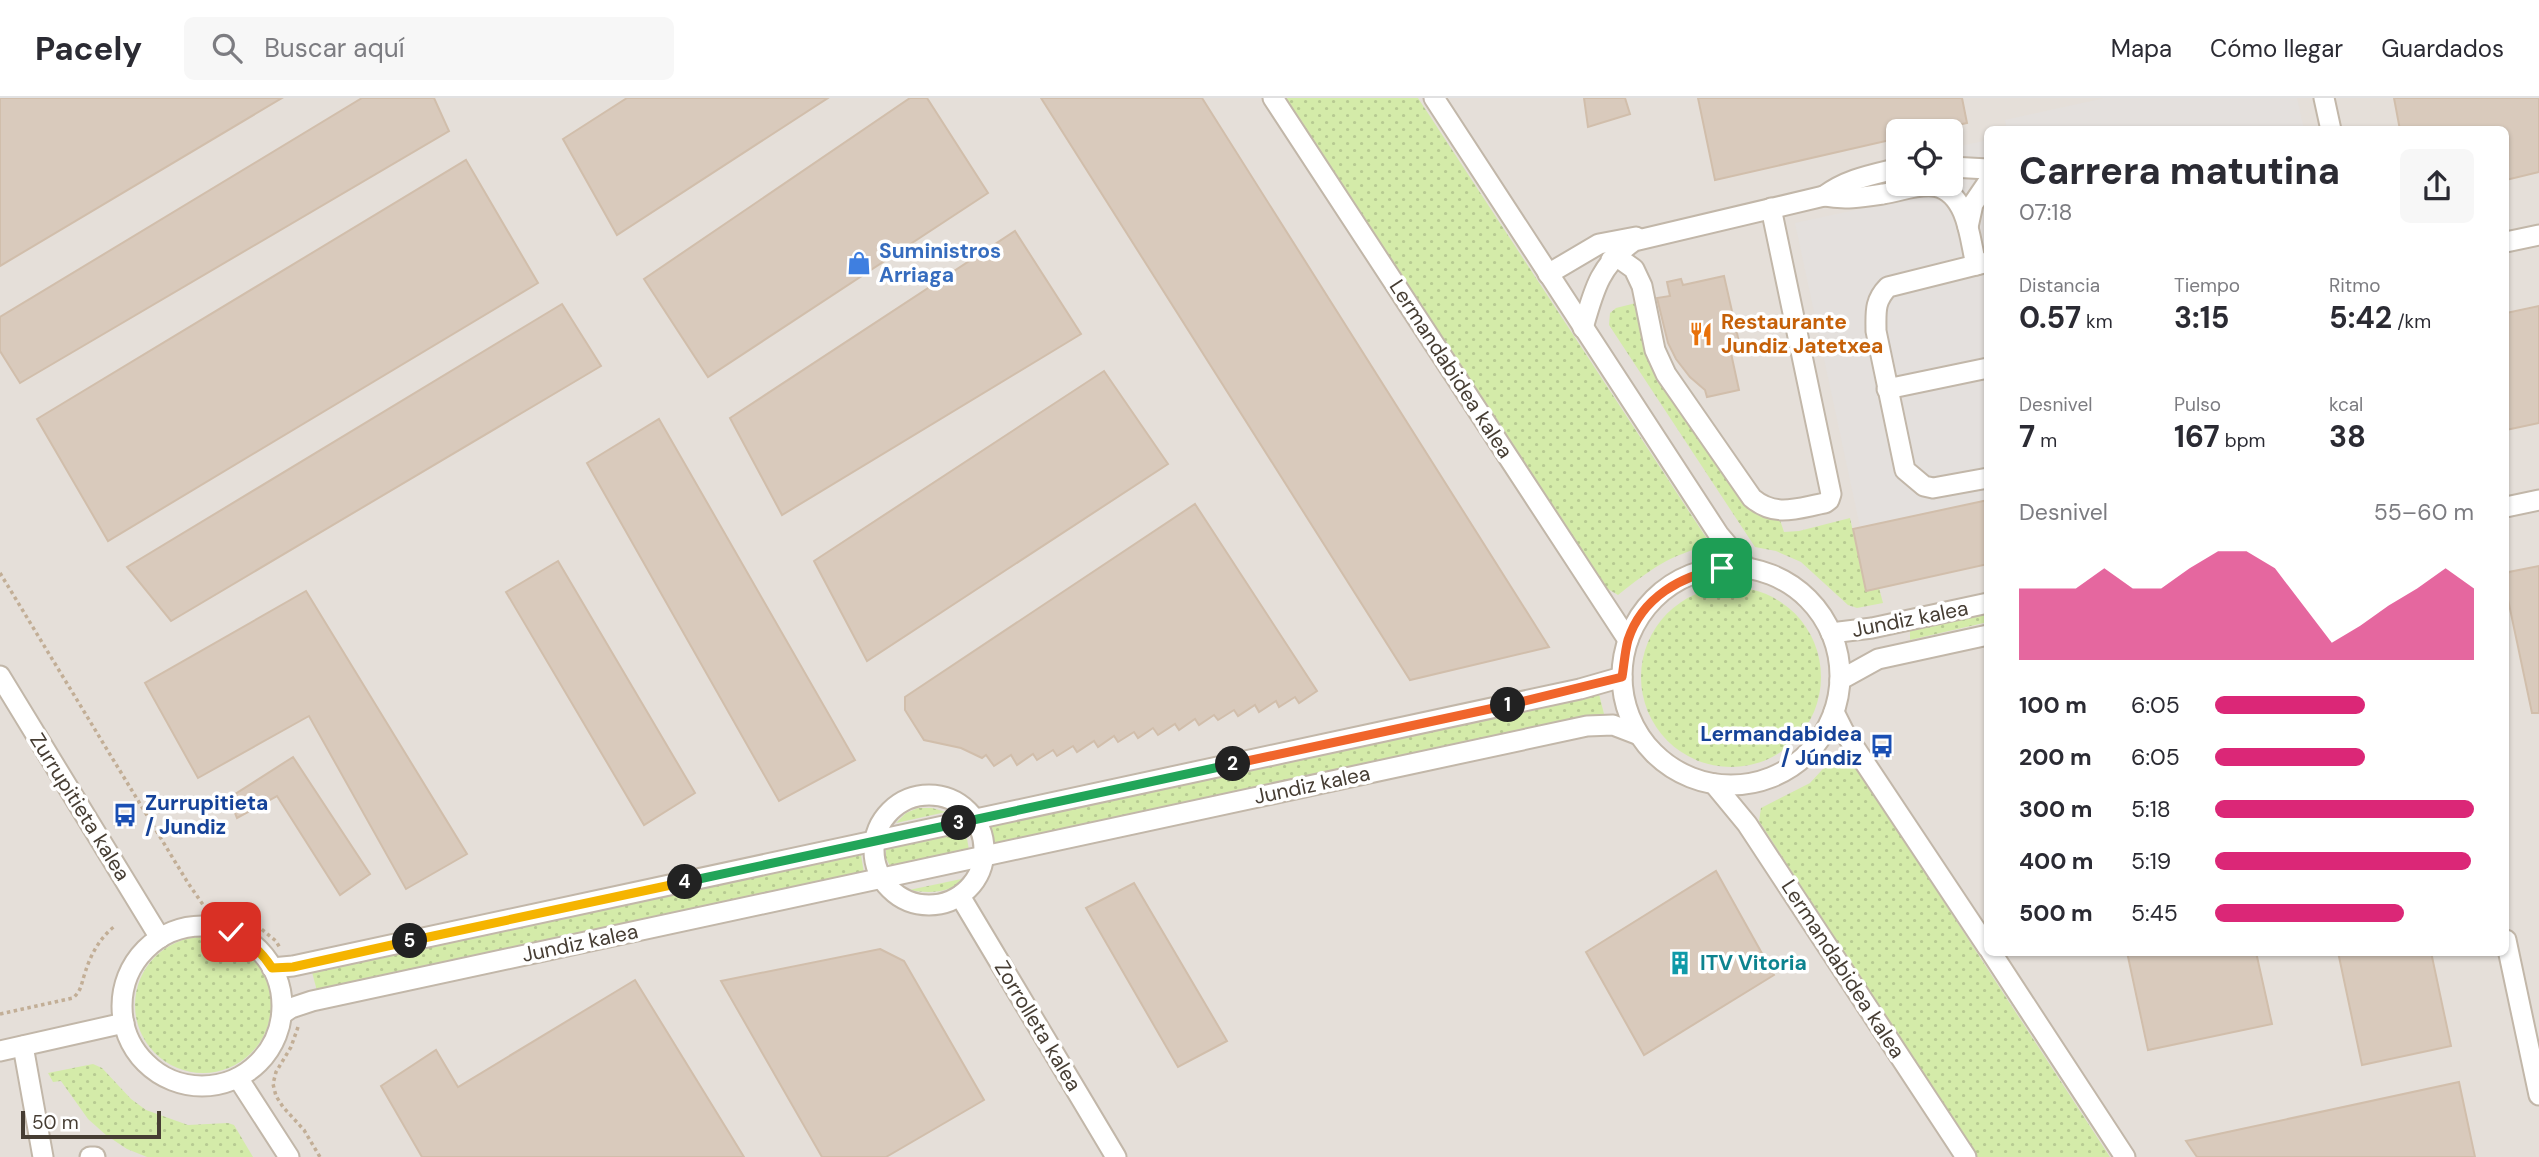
<!DOCTYPE html>
<html lang="es">
<head>
<meta charset="utf-8">
<style>
  :root { --surface:#fff; --page:#f7f7f7; --text:#2b2b33; --muted:#7c7c81; --line:#e1e1e2; --accent:#db2777 }
  body { margin:0; font-family:"DM Sans",sans-serif; background:var(--page); color:var(--text); height:100vh; display:flex; flex-direction:column; font-size:26px; white-space:nowrap }
  * { box-sizing:border-box; margin:0 }
  p { font-size:23px; color:var(--muted) }
  .icon { flex:none; width:38px; height:38px; fill:none; stroke:currentColor; stroke-width:2; stroke-linecap:round; stroke-linejoin:round }
  .map { position:relative; flex:1; overflow:hidden }
  .side { position:absolute; left:1984px; top:28px; width:525px; height:830px; display:flex; flex-direction:column; background:var(--surface); border-radius:10px; box-shadow:0 2px 5px #0004 }
  .side>* { flex:none }
  .controls { position:absolute; left:1886px; top:21px; display:grid; gap:14px }
  .controls a { display:grid; place-items:center; width:77px; height:77px; border-radius:10px; background:var(--surface); box-shadow:0 2px 5px #0004; font-size:35px }
  .scale { position:absolute; left:21px; bottom:18px; width:140px; box-sizing:border-box; padding-left:7px; border:4px solid #463d33; border-top:0; font-size:19px; line-height:24px; white-space:nowrap; color:#463d33; -webkit-text-stroke:5px #fff; paint-order:stroke }
  .pin { position:absolute; display:grid; place-items:center; width:60px; height:60px; color:#fff; margin:-30px; border-radius:14px; box-shadow:0 4px 10px #0006 }
  .km { position:absolute; width:35px; height:35px; margin:-18px; border-radius:50%; background:#222; color:#fff; font-size:19px; line-height:35px; text-align:center }
  .round { display:grid; place-items:center; flex:none; width:74px; height:74px; border-radius:10px; background:var(--page) }
  .head { display:flex; align-items:center; justify-content:space-between; height:119px; padding:0 35px }
  h1 { font-size:38px; font-weight:700; line-height:52px }
  .stats { display:grid; grid-template-columns:repeat(3,1fr); gap:10px; height:119px; padding:7px 35px }
  .stats div { display:grid; align-content:center }
  .stats b { font-size:30px; font-weight:700 }
  .stats small { font-size:19px; font-weight:400 }
  .stats p { font-size:19px }
  .chart { height:196px; padding:14px 35px }
  .chart p { display:flex; justify-content:space-between }
  .chart svg { width:100%; height:126px; margin-top:7px; fill:var(--accent); opacity:.7 }
  ul { padding:0 35px; list-style:none; font-size:23px }
  li { display:grid; grid-template-columns:112px 84px 1fr; align-items:center; height:52px }
  li i { height:18px; border-radius:9px; background:var(--accent) }
  header { display:flex; align-items:center; gap:42px; box-sizing:border-box; height:98px; padding:0 35px; background:var(--surface); border-bottom:2px solid var(--line) }
  header strong { font-size:33px }
  nav { display:flex; gap:38px; margin-inline-start:auto; font-size:24px }
  .search { width:490px; height:63px; background:var(--page); display:flex; align-items:center; gap:18px; box-sizing:border-box; padding:0 24px; border-radius:10px; color:var(--muted); font-size:26px }
  .map>svg:first-child { display:block }
</style>
</head>
<body>
<header>
<strong>Pacely</strong>
<div class="search"><svg class="icon" aria-label="search" viewBox="0 0 24 24"><circle cx="10" cy="10" r="6"/><path d="M15 15l6 6"/></svg>Buscar aquí</div>
<nav><a>Mapa</a><a>Cómo llegar</a><a>Guardados</a></nav>
</header>
<div class="map">
<svg width="2539" height="1059" viewBox="0 0 2539 1059">
  <defs>
    <pattern id="grass-dots" width="8" height="8" patternUnits="userSpaceOnUse" patternTransform="scale(1.75)"><rect width="8" height="8" fill="#d4eba9"/><path d="M2 2h.1M6 6h.1" fill="none" stroke="#b7ca92" stroke-width="1.8" stroke-linecap="round"/></pattern>
  </defs>
  <rect width="100%" height="100%" fill="#f3ede4"/>
  <path fill="#e5dfd9" fill-rule="evenodd" d="M0,0H2539V1059H0ZM1988,32H2506V854H1988ZM1899,33H1951V86H1899Z"/>
  <g fill="url(#grass-dots)">
    <path d="M1284,0H1418L1711,447C1669,457 1651,471 1618,497L1603,488Z"/>
    <path d="M1636,205L1644,249L1654,270L1743,406L1749,404C1758,416 1765,420 1780,422L1784,434L1799,433L1850,420L1866,492L1879,490L1883,505L1857,510L1848,507L1801,464L1776,453L1755,449L1609,227L1610,215L1616,210Z"/>
    <circle cx="1731" cy="579" r="90"/>
    <path d="M1988,514V524L1910,542V533Z"/>
    <path d="M1599,596L1604,616L994,748L990,729Z"/>
    <path d="M1843,649L2110,1059H1976L1759,723L1761,710L1810,685Z"/>
    <path d="M918,710H932L946,714L896,725L906,715Z"/>
    <path d="M966,735L969,752L891,770L886,760V751Z"/>
    <path d="M861,757L864,775L317,893L312,874Z"/>
    <path d="M966,780C950,795 931,796 909,792Z"/>
    <circle cx="203" cy="907" r="68"/>
    <path d="M93,966L102,970L131,1001L146,1012L188,1027L228,1025L234,1027L253,1059H147L127,1051L106,1037L88,1021L61,983L53,984L48,975Z"/>
  </g>
  <g fill="#e4e0dd">
    <path d="M2105,0H2297L2304,31H2007L2005,22Z"/>
    <path d="M1988,42V402L1860,429L1795,125L1888,105L1879,66L1899,61V86H1951V50Z"/>
  </g>
  <g fill="#d9cabc" stroke="#d1beab" stroke-width="2">
    <path d="M0,0H282L0,168Z"/>
    <path d="M362,0H434L449,33L20,285L0,253V219Z"/>
    <path d="M627,0H828L617,137L563,41Z"/>
    <path d="M910,0H927L988,95L708,279L644,181Z"/>
    <path d="M1041,0H1202L1549,549L1410,582Z"/>
    <path d="M1584,0H1625L1630,16L1588,29Z"/>
    <path d="M1698,0H1962L1967,25L1930,33H1899V40L1715,82Z"/>
    <path d="M2394,0H2539V74L2506,82V32H2400Z"/>
    <path d="M466,62L538,185L108,443L37,321Z"/>
    <path d="M1015,133L1081,236L782,417L730,320Z"/>
    <path d="M1724,178L1739,244L1729,246L1739,292L1707,299L1705,292L1690,279L1676,261L1668,245L1657,200L1670,198L1667,184L1681,181L1683,187Z"/>
    <path d="M562,206L601,268L171,523L127,469Z"/>
    <path d="M2539,208V325L2506,332V215Z"/>
    <path d="M1104,273L1168,366L867,563L814,463Z"/>
    <path d="M659,321L855,662L779,703L587,365Z"/>
    <path d="M1988,402V466L1866,493L1853,431Z"/>
    <path d="M1195,406L1317,593L1299,605L1295,599L1279,609L1276,603L1259,614L1255,607L1238,618L1234,612L1218,622L1214,617L1199,627L1195,621L1179,632L1175,626L1158,637L1153,630L1138,640L1134,634L1118,644L1114,638L1098,649L1094,643L1077,654L1073,648L1057,658L1053,652L1037,662L1033,656L1017,667L1011,657L994,668L986,657L982,660L961,650L924,642L905,612V599Z"/>
    <path d="M558,463L695,695L644,727L506,494Z"/>
    <path d="M2539,468V615H2532L2506,492V479L2509,474Z"/>
    <path d="M306,493L467,756L406,791L309,618L198,680L145,585Z"/>
    <path d="M293,659L370,776L340,797L277,698L237,720L229,700Z"/>
    <path d="M1716,773L1774,877L1644,957L1586,854Z"/>
    <path d="M1134,785L1227,943L1178,969L1086,810Z"/>
    <path d="M880,851L904,863L984,1002L886,1059H822L721,883Z"/>
    <path d="M2127,854H2256L2272,926L2148,952Z"/>
    <path d="M2338,854H2431L2451,948L2362,967Z"/>
    <path d="M635,882L744,1059H422L381,988L436,952L458,989Z"/>
    <path d="M2459,984L2475,1059H2197L2186,1043Z"/>
  </g>
  <g fill="none" stroke-linecap="round" stroke-linejoin="round">
    <g stroke="#c2b7a9" stroke-width="23">
      <g id="minor">
        <path d="M1273,0L1628,542"/>
        <path d="M1434,0L1719,437L1747,470"/>
        <path d="M2324,0L2331,32"/>
        <path d="M1951,69L1988,71"/>
        <path d="M1824,98C1847,81 1871,77 1899,70"/>
        <path d="M1968,129L1973,106L1988,84"/>
        <path d="M2506,144L2539,137"/>
        <path d="M1611,162L1620,161L1634,171L1642,188L1655,252L1666,276L1752,400C1776,420 1797,410 1825,405L1829,402L1831,396L1771,110"/>
        <path d="M1976,167L1888,189C1874,203 1876,215 1876,233L1905,372L1924,388L1933,390L1988,380"/>
        <path d="M1548,176L1599,146L1636,139"/>
        <path d="M1583,230C1594,191 1600,167 1634,143L1824,98C1845,102 1863,99 1883,96C1916,90 1945,74 1963,114C1970,130 1972,150 1976,167L1988,164"/>
        <path d="M1887,291L1988,270"/>
        <path d="M2506,409L2539,402"/>
        <circle cx="1731" cy="578" r="109"/>
        <path d="M1831,535L1872,530L1988,505"/>
        <path d="M0,578L160,840"/>
        <path d="M1840,582L1878,561L1988,537"/>
        <path d="M1834,614L1843,632L1988,850"/>
        <path d="M1714,686L1747,726L1966,1059"/>
        <circle cx="929" cy="752" r="55"/>
        <path d="M960,798L1116,1059"/>
        <circle cx="202" cy="908" r="80"/>
        <path d="M2506,842L2539,997"/>
        <path d="M1991,854L2125,1059"/>
        <path d="M272,870L293,868L1580,591L1622,579"/>
        <path d="M282,916L291,910L312,903L1587,628L1613,627L1639,637"/>
        <path d="M23,948L43,1059"/>
        <path d="M0,953L124,925"/>
        <path d="M238,980L289,1059"/>
        <path d="M90,1059H95"/>
      </g>
    </g>
    <g stroke="#c2ae96" stroke-width="3.5" stroke-dasharray="3.5 3.5" stroke-linecap="butt">
      <path d="M0,475L188,785L208,814L255,826L276,843L280,850"/>
      <path d="M0,916L73,900C82,892 81,886 85,875C90,858 100,839 115,828"/>
      <path d="M298,929L291,949L276,974L273,986L276,998L283,1009L304,1032L320,1059"/>
    </g>
    <use href="#minor" stroke="#fff" stroke-width="19"/>
  </g>
  <g fill="none" stroke-linecap="round" stroke-linejoin="round">
    <g stroke="#fff" stroke-width="14">
      <path id="split-1" d="M1508,607L1622,579C1624,567 1625,553 1628,542C1642,499 1681,478 1722,470"/>
    </g>
    <g stroke="#fff" stroke-width="14">
      <path id="split-2" d="M1233,666L1508,607"/>
    </g>
    <g stroke="#fff" stroke-width="14">
      <path id="split-3" d="M959,725L1233,666"/>
    </g>
    <g stroke="#fff" stroke-width="14">
      <path id="split-4" d="M685,784L959,725"/>
    </g>
    <g stroke="#fff" stroke-width="14">
      <path id="split-5" d="M410,843L685,784"/>
    </g>
    <g stroke="#fff" stroke-width="14">
      <path id="split-6" d="M231,834C249,843 261,853 272,870L293,869L410,843"/>
    </g>
    <use href="#split-1" stroke="#f0652b" stroke-width="9"/>
    <use href="#split-2" stroke="#f0652b" stroke-width="9"/>
    <use href="#split-3" stroke="#22a559" stroke-width="9"/>
    <use href="#split-4" stroke="#22a559" stroke-width="9"/>
    <use href="#split-5" stroke="#f5b400" stroke-width="9"/>
    <use href="#split-6" stroke="#f5b400" stroke-width="9"/>
  </g>
  <defs>
    <g id="shop-bare" transform="scale(1.89)"><path d="M-5-2.5h2.3a2.7 3.5 0 0 1 5.4 0H5L5.5 6h-11ZM-1.5-2.5h3a1.5 2.3 0 0 0-3 0Z" fill="#3f7fe0" stroke="#fff" stroke-width="2.5" paint-order="stroke"/></g>
    <g id="restaurant-bare" transform="scale(1.89)"><path d="M-5-6h1v4h1v-4h1v4h1v-4h1v5L-1.5 .5V6h-2V.5L-5-1ZM5-6V6H3V1.5H1.5Q1.5-4 5-6Z" fill="#e8710a" stroke="#fff" stroke-width="2.5" paint-order="stroke"/></g>
    <g id="bus-bare" transform="scale(1.89)"><path d="M-5-6H5V4H4V6H2V4H-2V6H-4V4H-5ZM-3.5-4V0h7V-4ZM-3.5 1.2v1.5H-2V1.2ZM2 1.2v1.5H3.5V1.2Z" fill="#1a4fb4" stroke="#fff" stroke-width="2.5" paint-order="stroke"/></g>
    <g id="building-bare" transform="scale(1.89)"><path d="M-4-6H4V6H1V3H-1V6H-4ZM-2.5-4.3h1.7v1.8h-1.7ZM.8-4.3h1.7v1.8H.8ZM-2.5-1h1.7V.8h-1.7ZM.8-1h1.7V.8H.8Z" fill="#0f9aa8" stroke="#fff" stroke-width="2.5" paint-order="stroke"/></g>
  </defs>
  <g fill-rule="evenodd">
    <use href="#shop-bare" x="859" y="165"/>
    <use href="#restaurant-bare" x="1701" y="236"/>
    <use href="#bus-bare" x="1882" y="648"/>
    <use href="#bus-bare" x="125" y="717"/>
    <use href="#building-bare" x="1680" y="865"/>
  </g>
  <g text-anchor="middle" stroke-width="7" stroke-linejoin="round" paint-order="stroke">
    <g font-size="21" font-weight="bold" fill="#366cbe" stroke="#fff" text-anchor="start">
      <text x="879" y="160">Suministros<tspan x="879" dy="24">Arriaga</tspan></text>
    </g>
    <g font-size="21" font-weight="bold" fill="#c56008" stroke="#fff" text-anchor="start">
      <text x="1721" y="231">Restaurante<tspan x="1721" dy="24">Jundiz Jatetxea</tspan></text>
    </g>
    <g font-size="21" fill="#463d33" stroke="#fff">
      <text transform="translate(1451 271) rotate(57)" y="7">Lermandabidea kalea</text>
      <text transform="translate(1910 521) rotate(-11)" y="7">Jundiz kalea</text>
      <text transform="translate(1312 687) rotate(-12)" y="7">Jundiz kalea</text>
      <text transform="translate(80 709) rotate(58)" y="7">Zurrupitieta kalea</text>
      <text transform="translate(580 845) rotate(-12)" y="7">Jundiz kalea</text>
      <text transform="translate(1843 871) rotate(57)" y="7">Lermandabidea kalea</text>
      <text transform="translate(1038 928) rotate(59)" y="7">Zorrolleta kalea</text>
    </g>
    <g font-size="21" font-weight="bold" fill="#164399" stroke="#fff" text-anchor="end">
      <text x="1862" y="643">Lermandabidea<tspan x="1862" dy="24">/ Júndiz</tspan></text>
      <text x="145" y="712" text-anchor="start">Zurrupitieta<tspan x="145" dy="24">/ Jundiz</tspan></text>
    </g>
    <g font-size="21" font-weight="bold" fill="#0d838f" stroke="#fff" text-anchor="start">
      <text x="1700" y="872">ITV Vitoria</text>
    </g>
  </g>
</svg>
<div class="controls">
<a><svg class="icon" aria-label="locate" viewBox="0 0 24 24"><circle cx="12" cy="12" r="6"/><path d="M12 2v4M12 18v4M2 12h4M18 12h4"/></svg></a>
</div>
<div class="scale">50 m</div>
<div class="pin" style="left:1722px;top:470px;background:#1e9e55"><svg class="icon" aria-label="arrive" viewBox="0 0 24 24"><path d="M6 21V4h12l-3 4 3 4H6"/></svg></div>
<div class="pin" style="left:231px;top:834px;background:#d93025"><svg class="icon" aria-label="check" viewBox="0 0 24 24"><path d="M5 12l5 5 9-10"/></svg></div>
<b class="km" style="left:1508px;top:607px">1</b>
<b class="km" style="left:1233px;top:666px">2</b>
<b class="km" style="left:959px;top:725px">3</b>
<b class="km" style="left:685px;top:784px">4</b>
<b class="km" style="left:410px;top:843px">5</b>
<section class="side">
<div class="head"><div><h1>Carrera matutina</h1><p>07:18</p></div><a class="round"><svg class="icon" aria-label="share" viewBox="0 0 24 24"><path d="M12 15V3M7 8l5-5 5 5M5 13v7h14v-7"/></svg></a></div>
<div class="stats">
<div><p>Distancia</p><b>0.57<small> km</small></b></div>
<div><p>Tiempo</p><b>3:15</b></div>
<div><p>Ritmo</p><b>5:42<small> /km</small></b></div>
</div>
<div class="stats">
<div><p>Desnivel</p><b>7<small> m</small></b></div>
<div><p>Pulso</p><b>167<small> bpm</small></b></div>
<div><p>kcal</p><b>38</b></div>
</div>
<div class="chart"><p><span>Desnivel</span>55–60 m</p>
<svg viewBox="0 0 160 44" preserveAspectRatio="none"><path d="M0 44V19L10 19L20 19L30 12L40 19L50 19L60 12L70 6L80 6L90 12L100 25L110 38L120 32L130 25L140 19L150 12L160 19V44z"/></svg>
</div>
<ul>
<li><b>100 m</b>6:05<i style="width:58%"></i></li>
<li><b>200 m</b>6:05<i style="width:58%"></i></li>
<li><b>300 m</b>5:18<i style="width:100%"></i></li>
<li><b>400 m</b>5:19<i style="width:99%"></i></li>
<li><b>500 m</b>5:45<i style="width:73%"></i></li>
</ul>
</section>
</div>
</body>
</html>
